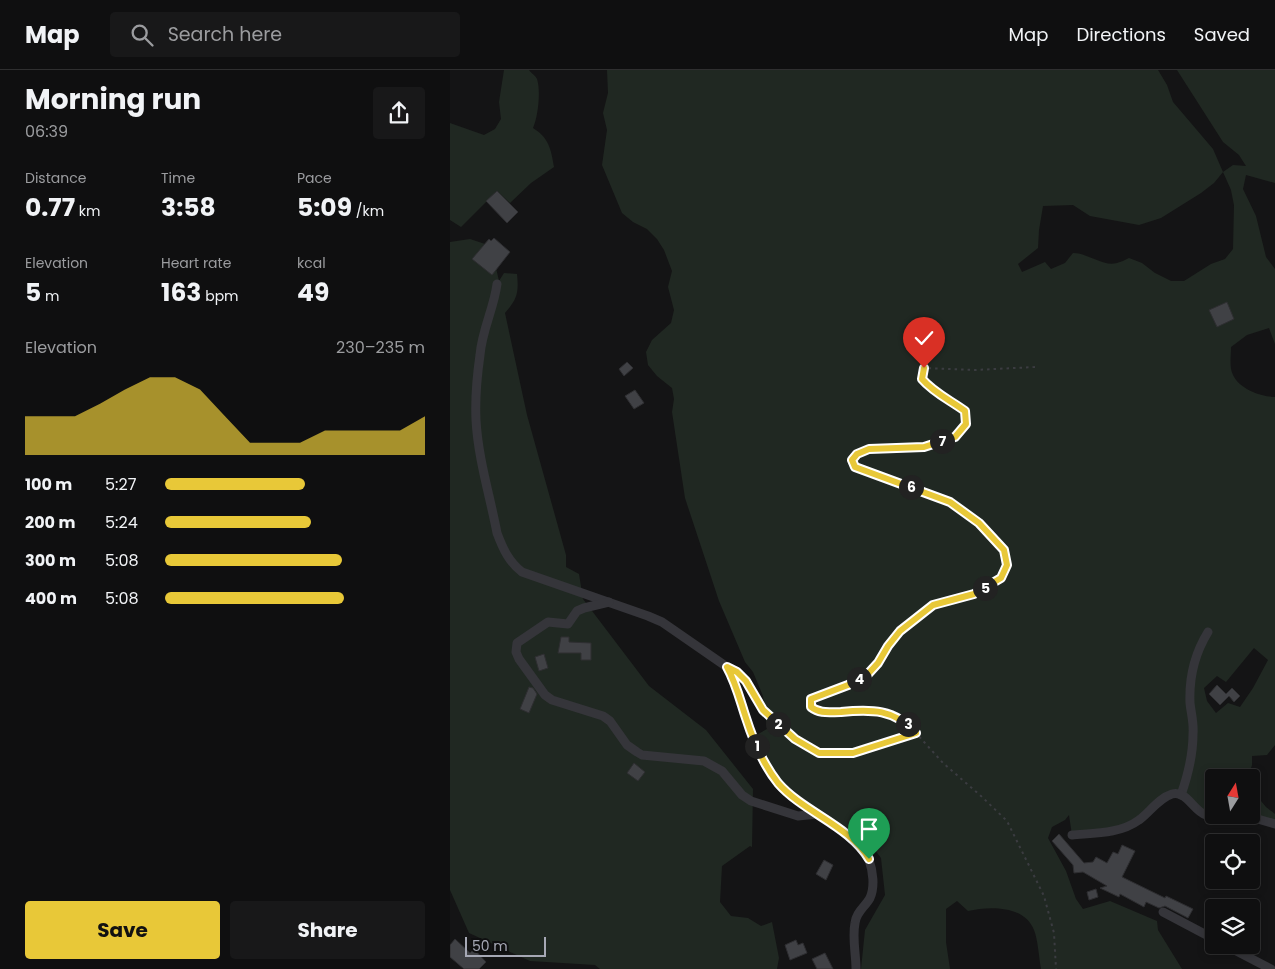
<!DOCTYPE html>
<html lang="en">
<head>
<meta charset="utf-8">
<style>
  :root { --surface:#0f0f10; --page:#181819; --text:#f1f3f6; --muted:#9b9c9f; --line:#2f2f30; --accent:#e8c838 }
  body { margin:0; font-family:Poppins,sans-serif; background:var(--page); color:var(--text); height:100vh; display:flex; flex-direction:column; font-size:19px; white-space:nowrap }
  * { box-sizing:border-box; margin:0 }
  p { font-size:16px; color:var(--muted) }
  .icon { flex:none; width:28px; height:28px; fill:none; stroke:currentColor; stroke-width:2; stroke-linecap:round; stroke-linejoin:round }
  .map { position:relative; flex:1; overflow:hidden }
  .sheet { display:flex; flex-direction:column; background:var(--surface); width:450px }
  .sheet>* { flex:none }
  .needle { width:32px; rotate:11deg }
  .buttons { position:absolute; left:755px; top:699px; display:grid; gap:10px }
  .buttons a { display:grid; place-items:center; width:55px; height:55px; border-radius:5px; background:var(--surface); box-shadow:0 2px 8px #0003,0 0 0 1px var(--line); font-size:25px }
  .scale { position:absolute; left:15px; bottom:12px; width:81px; box-sizing:border-box; padding-left:5px; border:2px solid #a6a8b5; border-top:0; font-size:14px; line-height:18px; white-space:nowrap; color:#a6a8b5; -webkit-text-stroke:4px #0f0f10; paint-order:stroke }
  .pin { position:absolute; display:grid; place-items:center; width:42px; height:42px; color:#fff; margin:-51px -21px; border-radius:50% 50% 50% 0; rotate:-45deg; box-shadow:0 0 5px #0007 }
  .pin .icon { rotate:45deg }
  .km { position:absolute; width:25px; height:25px; margin:-12px; border-radius:50%; background:#222; color:#fff; font-size:14px; line-height:25px; text-align:center }
  .round { display:grid; place-items:center; flex:none; width:52px; height:52px; border-radius:5px; background:var(--page) }
  .summary { display:flex; align-items:center; justify-content:space-between; height:85px; padding:0 25px }
  h1 { font-size:28px; font-weight:700; line-height:38px }
  .figures { display:grid; grid-template-columns:repeat(3,1fr); gap:8px; height:85px; padding:5px 25px }
  .figures div { display:grid; align-content:center }
  .figures b { font-size:25px; font-weight:700 }
  .figures small { font-size:14px; font-weight:400 }
  .figures p { font-size:14px }
  .chart { height:140px; padding:10px 25px }
  .chart p { display:flex; justify-content:space-between }
  .chart svg { width:100%; height:90px; margin-top:5px; fill:var(--accent); opacity:.7 }
  .cta { display:flex; gap:10px; margin-top:auto; padding:10px 25px }
  .cta a { flex:1; height:58px; border-radius:5px; background:var(--accent); color:#111; font-size:20px; font-weight:700; line-height:58px; text-align:center }
  .cta a+a { background:var(--page); color:var(--text) }
  ul { padding:0 25px; list-style:none; font-size:16px }
  li { display:grid; grid-template-columns:80px 60px 1fr; align-items:center; height:38px }
  li i { height:12px; border-radius:6px; background:var(--accent) }
  header { display:flex; align-items:center; gap:30px; box-sizing:border-box; height:70px; padding:0 25px; background:var(--surface); border-bottom:1px solid var(--line) }
  header strong { font-size:24px }
  nav { display:flex; gap:28px; margin-inline-start:auto; font-size:18px }
  .search { width:350px; height:45px; background:var(--page); display:flex; align-items:center; gap:12px; box-sizing:border-box; padding:0 18px; border-radius:5px; color:var(--muted); font-size:19px }
  main { display:flex; flex:1; min-height:0 }
  .map>svg:first-child { display:block }
</style>
</head>
<body>
<header>
<strong>Map</strong>
<div class="search"><svg class="icon" aria-label="search" viewBox="0 0 24 24"><circle cx="10" cy="10" r="6"/><path d="M15 15l6 6"/></svg>Search here</div>
<nav><a>Map</a><a>Directions</a><a>Saved</a></nav>
</header>
<main>
<section class="sheet">
<div class="summary"><div><h1>Morning run</h1><p>06:39</p></div><a class="round"><svg class="icon" aria-label="share" viewBox="0 0 24 24"><path d="M12 15V3M7 8l5-5 5 5M5 13v7h14v-7"/></svg></a></div>
<div class="figures">
<div><p>Distance</p><b>0.77<small> km</small></b></div>
<div><p>Time</p><b>3:58</b></div>
<div><p>Pace</p><b>5:09<small> /km</small></b></div>
</div>
<div class="figures">
<div><p>Elevation</p><b>5<small> m</small></b></div>
<div><p>Heart rate</p><b>163<small> bpm</small></b></div>
<div><p>kcal</p><b>49</b></div>
</div>
<div class="chart"><p><span>Elevation</span>230–235 m</p>
<svg viewBox="0 0 160 44" preserveAspectRatio="none"><path d="M0 44V25L10 25L20 25L30 19L40 12L50 6L60 6L70 12L80 25L90 38L100 38L110 38L120 32L130 32L140 32L150 32L160 25V44z"/></svg>
</div>
<ul>
<li><b>100 m</b>5:27<i style="width:54%"></i></li>
<li><b>200 m</b>5:24<i style="width:56%"></i></li>
<li><b>300 m</b>5:08<i style="width:68%"></i></li>
<li><b>400 m</b>5:08<i style="width:69%"></i></li>
</ul>
<div class="cta"><a>Save</a><a>Share</a></div>
</section>
<div class="map">
<svg width="825" height="899" viewBox="0 0 825 899">
  <rect width="100%" height="100%" fill="#141415"/>
  <g fill="#202822" fill-rule="evenodd">
    <path d="M54,0H79C81,3 86,6 87,9C91,21 88,47 83,58C99,68 101,79 104,97L81,113L60,133L47,121L11,157L0,150V53L34,65L45,59L51,49L49,32Z"/>
    <path d="M157,0H708L717,15L723,32L763,79L773,102L783,95L796,96L789,85L773,72L727,0H825V113L796,105L793,119L806,146L816,187L825,199V274L819,258L797,265L781,277C781,286 779,297 783,305C789,319 812,327 825,327V675L817,685L802,686V695L798,707L764,708L765,747L727,724L678,757L622,765L619,745L615,750L602,757L598,768L616,801L626,829L633,839L660,831L707,851L708,860L732,899H591C589,888 588,870 584,860C574,835 539,836 518,841L507,831L496,839V872L500,899H411L415,860L435,825L431,788L418,771L410,777L336,721L303,667L317,659L313,626L303,602L295,592L269,531L235,428L222,342L224,329L222,318L207,306L198,295L196,282L202,270L221,253L224,240L218,217L222,201L214,180L207,169L197,159L183,152L172,143L152,95L157,60L153,43L158,23ZM773,102L781,120L784,135L783,179L775,189L761,194L734,211H721L705,203L692,193L679,188C675,190 671,192 667,193C653,197 638,183 623,183L615,193L601,199L595,192L572,202L568,194L588,178L589,160L593,136L623,135L640,146L689,155L711,148L751,123L764,113ZM804,578L818,590L803,618L790,637L778,633L766,643L757,631L754,618L767,606L776,612Z"/>
    <path d="M20,169L41,176L49,211L54,203L67,204C69,223 67,229 55,243L77,345L116,485V497L129,504L133,529L199,616L256,660L303,719L302,777L300,776L272,796L270,832L281,846L298,848L311,856L322,852L329,888L327,899H150L145,895L80,891L19,863L0,820V172Z"/>
    <path d="M801,719L816,737L825,744V754L801,745Z"/>
  </g>
  <g fill="#404145" stroke="#2e2e31">
    <path d="M47,121L68,142L57,153L36,131Z"/>
    <path d="M44,168L60,182L42,205L22,189L39,169L41,171Z"/>
    <path d="M777,232L784,249L767,257L759,240Z"/>
    <path d="M177,292L183,298L174,306L169,299Z"/>
    <path d="M185,320L194,333L184,339L175,326Z"/>
    <path d="M111,567H119V572L141,573V590H131V583H108Z"/>
    <path d="M94,584L98,598L89,601L85,587Z"/>
    <path d="M767,615L776,624L782,618L790,626L784,632L779,626L770,635L759,624Z"/>
    <path d="M79,617L83,618L87,624L79,643L70,639Z"/>
    <path d="M184,693L195,702L188,711L177,703Z"/>
    <path d="M609,764L634,793L643,792L646,787L657,793L663,782L668,784L672,775L685,781L672,807L715,828L716,826L743,839L738,848L715,836L709,838L696,832L694,837L670,824L669,827L650,818L657,816L633,802L624,803L623,795L602,771Z"/>
    <path d="M374,790L383,795L376,810L366,804Z"/>
    <path d="M646,819L648,827L639,830L637,822Z"/>
    <path d="M5,869L20,883L24,879L36,892L29,899H14L0,887V875Z"/>
    <path d="M346,870L348,875L353,873L357,883L340,890L335,875Z"/>
    <path d="M375,883L383,899H367L362,889Z"/>
  </g>
  <g fill="none" stroke-linecap="round" stroke-linejoin="round">
    <g stroke="#3b3c41" stroke-width="2" stroke-dasharray="2.5 4" stroke-linecap="butt">
      <path d="M585,297L525,300L474,298L472,309C484,323 500,330 515,341L516,354L505,367L474,377L419,379L407,385L402,390L405,397L500,432L529,453L554,480L557,495L551,508L524,524L483,535L450,561L438,575L428,593L417,605L398,615L361,629V637L369,642L416,640L437,643L456,652L493,693L531,726L557,751L594,826L604,863L606,899"/>
      <path d="M295,610L313,640L345,669L369,683H403L465,664"/>
    </g>
    <g stroke="#35353a" stroke-width="9">
      <path d="M47,214C44,238 32,260 30,285C27,306 25,329 26,350C28,388 40,426 47,463C53,479 59,492 72,502L198,546L212,552L277,597C287,614 291,633 297,651C304,672 313,694 327,712C348,737 409,763 419,790C423,801 425,817 420,828C415,837 406,842 405,853C402,868 406,884 406,899"/>
      <path d="M159,532L134,538L127,541L118,554L98,552L67,573L66,582L69,589L95,625L102,630L153,646L160,651L177,675L187,682L192,685L254,691L272,701L292,725L301,731L348,746L367,744"/>
      <path d="M731,725C738,705 743,685 743,664C744,653 741,643 740,633C739,608 745,583 758,562"/>
      <path d="M794,745L825,754"/>
      <path d="M622,765C644,763 670,764 689,750C699,743 709,728 722,724C737,720 743,741 756,745C763,748 771,746 779,745"/>
      <path d="M713,842L764,869"/>
      <path d="M775,875L821,899"/>
    </g>
  </g>
  <g fill="none" stroke-linecap="round" stroke-linejoin="round">
    <g stroke="#fff" stroke-width="10">
      <path id="route" d="M419,789C400,756 353,742 328,713C313,694 303,670 296,648C290,630 286,613 277,597L287,602L296,611L313,640L345,669L369,683H403L466,663C445,639 421,639 391,642C379,642 370,644 361,637V629L398,615L417,605L428,593L438,576L450,561L483,535L524,524L551,508L557,495L554,480L529,453L500,432L405,397L402,390L407,384L419,379L474,377L505,367L516,354L515,341C500,330 484,323 472,309L474,298"/>
    </g>
    <use href="#route" stroke="#e8c838" stroke-width="6"/>
  </g>
</svg>
<div class="buttons">
<a><svg class="needle" viewBox="-14 -14 28 28"><path d="M0-13l5 13h-10z" fill="#e53935"/><path d="M0 13l5-13h-10z" fill="#9b9c9f"/></svg></a>
<a><svg class="icon" aria-label="locate" viewBox="0 0 24 24"><circle cx="12" cy="12" r="6"/><path d="M12 2v4M12 18v4M2 12h4M18 12h4"/></svg></a>
<a><svg class="icon" aria-label="layers" viewBox="0 0 24 24"><path d="M12 4l9 5-9 5-9-5zM3 14l9 5 9-5"/></svg></a>
</div>
<div class="scale">50 m</div>
<div class="pin" style="left:419px;top:789px;background:#1e9e55"><svg class="icon" aria-label="arrive" viewBox="0 0 24 24"><path d="M6 21V4h12l-3 4 3 4H6"/></svg></div>
<div class="pin" style="left:474px;top:298px;background:#d93025"><svg class="icon" aria-label="check" viewBox="0 0 24 24"><path d="M5 12l5 5 9-10"/></svg></div>
<b class="km" style="left:307px;top:676px">1</b>
<b class="km" style="left:328px;top:654px">2</b>
<b class="km" style="left:458px;top:654px">3</b>
<b class="km" style="left:409px;top:609px">4</b>
<b class="km" style="left:535px;top:518px">5</b>
<b class="km" style="left:461px;top:417px">6</b>
<b class="km" style="left:492px;top:371px">7</b>
</div>
</main>
</body>
</html>
